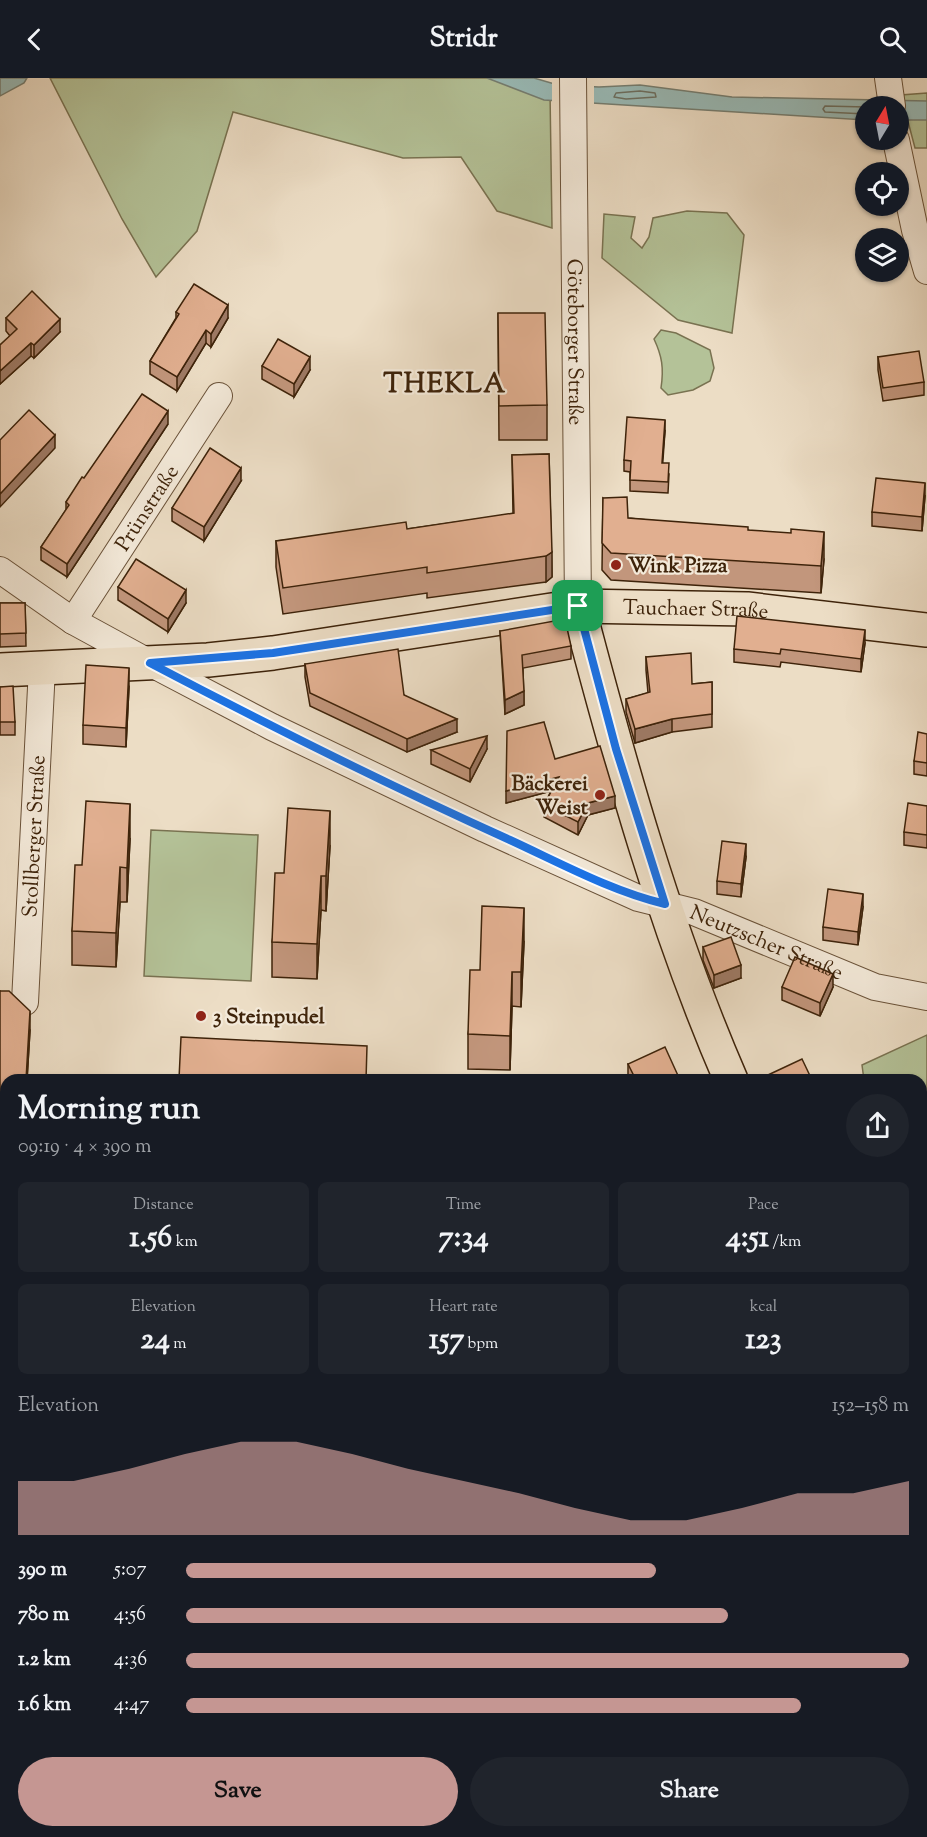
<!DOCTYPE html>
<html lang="en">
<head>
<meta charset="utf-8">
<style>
  :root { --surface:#171b24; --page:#20242c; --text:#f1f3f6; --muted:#9ea1a6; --accent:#c59692 }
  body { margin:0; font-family:"Sorts Mill Goudy",serif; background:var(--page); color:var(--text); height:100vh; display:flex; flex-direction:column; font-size:22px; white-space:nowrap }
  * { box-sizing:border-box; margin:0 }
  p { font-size:20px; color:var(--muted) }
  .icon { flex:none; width:33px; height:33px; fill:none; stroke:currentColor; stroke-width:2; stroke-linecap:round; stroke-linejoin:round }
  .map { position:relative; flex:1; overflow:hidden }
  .drawer { position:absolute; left:0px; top:996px; width:927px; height:764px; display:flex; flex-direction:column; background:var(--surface); border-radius:18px 18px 0 0; box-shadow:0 2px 4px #0004 }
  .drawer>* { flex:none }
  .needle { width:39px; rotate:10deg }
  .controls { position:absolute; left:855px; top:18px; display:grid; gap:12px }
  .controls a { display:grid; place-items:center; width:54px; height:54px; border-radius:50%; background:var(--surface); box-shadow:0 2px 4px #0004; font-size:30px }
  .pin { position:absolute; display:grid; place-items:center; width:51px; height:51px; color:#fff; margin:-26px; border-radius:12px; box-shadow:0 3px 9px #0006 }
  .round { display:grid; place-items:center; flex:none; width:63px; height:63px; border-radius:32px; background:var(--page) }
  .headline { display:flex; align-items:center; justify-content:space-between; height:102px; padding:0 18px }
  h1 { font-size:33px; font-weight:700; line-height:45px }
  .metrics { display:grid; grid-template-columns:repeat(3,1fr); gap:9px; height:102px; padding:6px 18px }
  .metrics div { display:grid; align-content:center; border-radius:9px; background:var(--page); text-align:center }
  .metrics b { font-size:30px; font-weight:700 }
  .metrics small { font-size:16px; font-weight:400 }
  .metrics p { font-size:16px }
  .chart { height:168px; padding:12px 18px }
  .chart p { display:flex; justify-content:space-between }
  .chart svg { width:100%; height:108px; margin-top:6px; fill:var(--accent); opacity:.7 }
  .primary-button { display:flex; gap:12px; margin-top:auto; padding:12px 18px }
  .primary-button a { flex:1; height:69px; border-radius:36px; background:var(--accent); color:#111; font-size:24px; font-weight:700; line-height:69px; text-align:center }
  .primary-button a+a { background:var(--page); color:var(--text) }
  ul { padding:0 18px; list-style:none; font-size:20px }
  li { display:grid; grid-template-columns:96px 72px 1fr; align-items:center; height:45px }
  li i { height:15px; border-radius:8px; background:var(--accent) }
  header { display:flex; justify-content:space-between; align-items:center; height:78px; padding:0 18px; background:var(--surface); font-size:27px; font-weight:700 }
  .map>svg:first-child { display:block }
</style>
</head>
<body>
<header><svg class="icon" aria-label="back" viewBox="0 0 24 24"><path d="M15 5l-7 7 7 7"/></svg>Stridr<svg class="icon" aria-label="search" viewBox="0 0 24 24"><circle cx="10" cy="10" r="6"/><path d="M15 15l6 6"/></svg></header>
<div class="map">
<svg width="927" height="1759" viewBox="0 0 927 1759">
  <rect width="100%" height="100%" fill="#ecddc5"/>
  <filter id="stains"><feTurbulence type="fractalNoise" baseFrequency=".00333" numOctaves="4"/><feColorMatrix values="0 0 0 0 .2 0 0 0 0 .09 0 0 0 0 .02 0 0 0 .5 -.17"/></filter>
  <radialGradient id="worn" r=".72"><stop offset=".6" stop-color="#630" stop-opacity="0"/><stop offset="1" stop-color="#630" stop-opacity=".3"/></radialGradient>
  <g fill="#b4c298" stroke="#797251" stroke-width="1.5">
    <path d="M50,0H492L550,14L552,150L497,133L461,79L403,80L233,34L197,153L156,199L122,141Z"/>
    <path d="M927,15V70H915L901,17Z"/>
    <path d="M687,133L727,135L744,157L732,255L678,242L602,180L604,136L635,139L631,160L642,170L649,159L653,140Z"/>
    <path d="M661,252L676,255L710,272L714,290L710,303L693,312L668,317L661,310C664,290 662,278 654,261Z"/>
    <path d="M151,752L258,757L251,903L144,898Z"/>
    <path d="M927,957V1264H921V1002H864L862,987Z"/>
    <rect x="0" y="1138" width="6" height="119"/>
  </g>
  <g fill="#99bbb8" stroke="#757e72" stroke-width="1.5">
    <path d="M0,0H27L24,5L0,18Z"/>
    <path d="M487,0H534L558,7L599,9L640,7L732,19L927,23V42H899L898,28H866L865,42L544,22Z"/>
  </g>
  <path fill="#ecddc5" d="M552,2L594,6V28L552,25Z"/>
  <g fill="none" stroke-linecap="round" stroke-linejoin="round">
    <g stroke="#6c6f61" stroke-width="1.5">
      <path d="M640,13L655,15L656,19L626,21L614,19L616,15Z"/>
      <path d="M866,29L825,28L823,31L825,34L866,36"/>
    </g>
    <g stroke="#6a5239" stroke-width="28">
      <g id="minor">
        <path id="s1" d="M573,0L578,528"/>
        <path d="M888,0L892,28"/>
        <path d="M896,62L915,152L927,193"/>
        <path id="s2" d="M0,492L73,543L150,585L272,649L485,751L638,820L694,834L875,909L927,919"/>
        <path id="s3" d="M73,543L219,318"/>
        <path id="s4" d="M25,924L42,590"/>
        <path d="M0,1280H6"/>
        <path d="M921,1543H927"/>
        <path d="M0,1647H6"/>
        <path d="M520,1759L521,1754"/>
      </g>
    </g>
    <g stroke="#3e230a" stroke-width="36">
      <g id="major">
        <path d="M578,528C620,688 665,850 731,1002"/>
        <path id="s5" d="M0,592L208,582L273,575L578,528L747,531L927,552"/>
        <path d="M886,1754V1759"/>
      </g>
    </g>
    <use href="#minor" stroke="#f3e9d9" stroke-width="26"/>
    <use href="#major" stroke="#ecddc5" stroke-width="33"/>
  </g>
  <g fill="#c2967c" stroke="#3e230a" stroke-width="1.5">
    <path d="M176,234L228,240L211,269L206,265L177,313L150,296V283L176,240Z"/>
    <path d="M498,235L547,327V362H499Z"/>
    <path d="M6,240L60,254L34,280L31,278L0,306V267L10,258L6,253Z"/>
    <path d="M878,279L924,304V317L883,323L878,292Z"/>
    <path d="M262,288L310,292L294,319L262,301Z"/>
    <path d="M168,346L67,499L41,482V469L66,432V424L84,400Z"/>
    <path d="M665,353L662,385L669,396L668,415L630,413V394L624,393V382Z"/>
    <path d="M549,376L552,499L546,504L427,520V515L283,536L276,489V463L407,451L513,436L512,377Z"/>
    <path d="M241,403L204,463L172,443V430Z"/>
    <path d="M925,418L922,453L872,448V434Z"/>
    <path d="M603,420L628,440L748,452L824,481L821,515L611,502L602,492Z"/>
    <path d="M118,509L186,525L168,554L118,522Z"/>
    <path d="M0,525H25L26,568L0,569Z"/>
    <path d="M500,553L571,568V581L523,590L524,627L505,636Z"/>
    <path d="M865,565L861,594L781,584L780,589L734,584V571Z"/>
    <path d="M646,579L692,606L712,604V649L672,654L635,665L626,634V621L648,615L646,592Z"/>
    <path d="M305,586L404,617L457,654L407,674L310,628L305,599Z"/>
    <path d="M0,609L15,644V657H0Z"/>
    <path d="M129,609L126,669L83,666V647Z"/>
    <path d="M927,656V698L914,696V683Z"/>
    <path d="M487,671L470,704L431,686V672Z"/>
    <path d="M555,681L615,730L588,737L578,757L544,739V727L551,713L506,725Z"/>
    <path d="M927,728V770L904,767V754Z"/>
    <path d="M130,761L127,824H120L116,889L72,887V853L82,787Z"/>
    <path d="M330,768L326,833L321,832L317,901L272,899V864L284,795Z"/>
    <path d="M746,779L741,819L717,816V803Z"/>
    <path d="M863,829L858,867L823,862V849Z"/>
    <path d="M524,864L521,929L512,928L510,992L468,991V956L480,892Z"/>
    <path d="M703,869L741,900L714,910L703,882Z"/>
    <path d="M782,909H833L820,938L782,922Z"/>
    <path d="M0,913L30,952L27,1002H6V1052H0Z"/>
    <path d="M628,986L680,1002H630L628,999Z"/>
    <path d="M0,1320L6,1321V1398L0,1397Z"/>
    <path d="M0,1440H6V1567L0,1566Z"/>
    <rect x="117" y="1754" width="196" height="5"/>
  </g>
  <g fill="#9e7a65" stroke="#3e230a" stroke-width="1.5">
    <path d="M228,227V240L211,269V256Z"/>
    <path d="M60,241V254L34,280V267Z"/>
    <path d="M206,252V265L177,313V299Z"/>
    <path d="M31,265V278L0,306V293Z"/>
    <path d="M310,279V292L294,319V306Z"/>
    <path d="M168,333V346L67,499V486Z"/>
    <path d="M665,342V353L662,396V385Z"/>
    <path d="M55,357V370L0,429V416Z"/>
    <path d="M241,390V403L204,463V449Z"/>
    <path d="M925,405V418L922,453V439Z"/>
    <path d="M824,454V481L821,515V488Z"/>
    <path d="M552,474V499L546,504V478Z"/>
    <path d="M186,512V525L168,554V541Z"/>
    <path d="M865,552V565L861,594V581Z"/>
    <path d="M129,590V609L126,669V650Z"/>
    <path d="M524,613V627L505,636V622Z"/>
    <path d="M457,641V654L407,674V661Z"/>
    <path d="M672,641V654L635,665V651Z"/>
    <path d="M487,658V671L470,704V691Z"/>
    <path d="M559,699V711L506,725V713Z"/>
    <path d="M615,718V730L588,737L578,757V744L588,725Z"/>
    <path d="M130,726V761L127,824V790Z"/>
    <path d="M330,733V768L326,833V798Z"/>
    <path d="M746,766V779L741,819V806Z"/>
    <path d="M120,789V824L116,889V855Z"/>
    <path d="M321,798V832L317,901V866Z"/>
    <path d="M863,816V829L858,867V854Z"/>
    <path d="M524,830V864L521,929V894Z"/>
    <path d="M741,887V900L714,910V897Z"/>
    <path d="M512,894V928L510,992V958Z"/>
    <path d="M833,896V909L820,938V925Z"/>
    <path d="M30,933V952L27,1002H26Z"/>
  </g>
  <g fill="#e1af90" stroke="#3e230a" stroke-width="1.5">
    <path d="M194,206L228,227L211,256L206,252L177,299L150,283L179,236L176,234Z"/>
    <path d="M32,213L60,241L34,267L31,265L0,293V267L17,251L6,240Z"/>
    <path d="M498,235H545L547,327L499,328Z"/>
    <path d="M278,261L310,279L294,306L262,288Z"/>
    <path d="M919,273L924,304L883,310L878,279Z"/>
    <path d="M142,316L168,333L67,486L41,469L69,427L66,424L82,399L84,400Z"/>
    <path d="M29,332L55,357L0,416V362Z"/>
    <path d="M627,339L665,342L662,385H669L668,404L630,402L631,383L624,382Z"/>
    <path d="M210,370L241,390L204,449L172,430Z"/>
    <path d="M549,376L552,474L546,478L427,495V489L283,510L276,463L406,444L407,451L514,435L512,377Z"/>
    <path d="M876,400L925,405L922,439L872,434Z"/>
    <path d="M627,419L628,440L748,449V452L791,455V451L824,454L821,488L611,475L602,465L603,420Z"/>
    <path d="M136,481L186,512L168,541L118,509Z"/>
    <path d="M0,525H25L26,555L0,556Z"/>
    <path d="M737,538L865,552L861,581L781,571L780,576L734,571Z"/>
    <path d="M565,541L571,568L522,577L524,613L505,622L500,553Z"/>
    <path d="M398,571L404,617L457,641L407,661L310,615L305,586Z"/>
    <path d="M691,575L692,606L712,604V636L672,641L635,651L626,621L650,614L646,579Z"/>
    <path d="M86,587L129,590L126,650L83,647Z"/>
    <path d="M13,608L15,644H0V609Z"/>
    <path d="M544,644L555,681L600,668L615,718L588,725L578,744L544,727L559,699L506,713L507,653Z"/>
    <path d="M918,654L927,656V685L914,683Z"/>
    <path d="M487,658L470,691L431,672Z"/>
    <path d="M86,723L130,726L127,790L120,789L116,855L72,853L75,787H82Z"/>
    <path d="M908,725L927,728V757L904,754Z"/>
    <path d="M288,730L330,733L326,798H321L317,866L272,864L275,795H284Z"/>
    <path d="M722,763L746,766L741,806L717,803Z"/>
    <path d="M828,811L863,816L858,854L823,849Z"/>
    <path d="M482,828L524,830L521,894H512L510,958L468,956L470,892H480Z"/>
    <path d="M731,859L741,887L714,897L703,869Z"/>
    <path d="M795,879L833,896L820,925L782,909Z"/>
    <path d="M0,913H9L30,933L26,1002H6V1033H0Z"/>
    <path d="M181,959L367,968L366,1002H197L179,1001Z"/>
    <path d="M665,969L680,1002H636L628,986Z"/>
    <path d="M802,981L812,1002H770L768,997Z"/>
    <path d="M0,1320L6,1321V1373L0,1372Z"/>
    <path d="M0,1440H6V1542L0,1541Z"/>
    <rect x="467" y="1754" width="28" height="5"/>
    <path d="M545,1754H574V1759H544Z"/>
    <rect x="810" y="1754" width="40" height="5"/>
  </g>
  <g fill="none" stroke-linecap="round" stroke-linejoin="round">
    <g stroke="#fff" stroke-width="12">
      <path id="route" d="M578,528L616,671L665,826C611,813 560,785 510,762C388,707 268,647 150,585L273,575Z"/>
    </g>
    <use href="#route" stroke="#1a73e8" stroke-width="8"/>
  </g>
  <g fill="#8f2418" stroke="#f3e9d9" stroke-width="2">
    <circle cx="616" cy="487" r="6"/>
    <circle cx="600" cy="717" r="6"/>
    <circle cx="201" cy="938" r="6"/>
  </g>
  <g text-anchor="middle" stroke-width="4.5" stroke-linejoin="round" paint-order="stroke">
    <g font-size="21" fill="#3e230a" stroke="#f3e9d9">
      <text dy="7" stroke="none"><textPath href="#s1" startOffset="264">Göteborger Straße</textPath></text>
      <text dy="7" stroke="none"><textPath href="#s3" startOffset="135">Prünstraße</textPath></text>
      <text dy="7" stroke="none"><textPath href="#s5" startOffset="700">Tauchaer Straße</textPath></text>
      <text dy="7" stroke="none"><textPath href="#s4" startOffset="166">Stollberger Straße</textPath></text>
      <text dy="7" stroke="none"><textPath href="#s2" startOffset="855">Neutzscher Straße</textPath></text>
    </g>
    <g font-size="21" font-weight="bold" fill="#3e230a" stroke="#f3e9d9" text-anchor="start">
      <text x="628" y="494">Wink Pizza</text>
      <text x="588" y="712" text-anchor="end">Bäckerei<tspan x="588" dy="24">Weist</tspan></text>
      <text x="213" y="945">3 Steinpudel</text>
    </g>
    <g font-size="27" font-weight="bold" letter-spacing="1.5" fill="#3e230a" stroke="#f3e9d9">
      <text x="445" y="314">THEKLA</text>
    </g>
  </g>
  <rect width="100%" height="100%" filter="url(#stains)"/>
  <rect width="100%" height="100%" fill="url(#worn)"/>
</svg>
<div class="controls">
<a><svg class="needle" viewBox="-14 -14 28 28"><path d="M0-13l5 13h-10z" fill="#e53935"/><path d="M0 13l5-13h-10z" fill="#9ea1a6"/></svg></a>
<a><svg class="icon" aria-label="locate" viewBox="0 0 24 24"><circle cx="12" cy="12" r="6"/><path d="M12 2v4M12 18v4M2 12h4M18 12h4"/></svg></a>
<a><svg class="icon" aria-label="layers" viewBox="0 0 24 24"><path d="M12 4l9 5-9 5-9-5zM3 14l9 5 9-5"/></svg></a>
</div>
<div class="pin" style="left:578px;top:528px;background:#1e9e55"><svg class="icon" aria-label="arrive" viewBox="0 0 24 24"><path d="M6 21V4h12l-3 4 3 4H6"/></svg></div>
<section class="drawer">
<div class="headline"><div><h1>Morning run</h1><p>09:19 · 4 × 390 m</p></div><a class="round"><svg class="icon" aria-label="share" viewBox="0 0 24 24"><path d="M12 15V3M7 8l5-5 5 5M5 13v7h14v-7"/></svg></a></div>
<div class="metrics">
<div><p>Distance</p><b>1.56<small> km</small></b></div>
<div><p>Time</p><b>7:34</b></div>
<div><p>Pace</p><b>4:51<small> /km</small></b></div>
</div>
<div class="metrics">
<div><p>Elevation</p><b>24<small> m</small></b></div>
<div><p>Heart rate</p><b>157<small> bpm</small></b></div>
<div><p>kcal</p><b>123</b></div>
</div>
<div class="chart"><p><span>Elevation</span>152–158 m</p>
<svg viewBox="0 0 160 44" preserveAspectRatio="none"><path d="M0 44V22L10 22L20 17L30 11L40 6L50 6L60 11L70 17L80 22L90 27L100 33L110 38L120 38L130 33L140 27L150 27L160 22V44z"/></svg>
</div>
<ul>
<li><b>390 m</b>5:07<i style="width:65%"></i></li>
<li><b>780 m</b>4:56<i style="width:75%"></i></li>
<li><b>1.2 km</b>4:36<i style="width:100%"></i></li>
<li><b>1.6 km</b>4:47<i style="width:85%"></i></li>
</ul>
<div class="primary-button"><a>Save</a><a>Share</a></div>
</section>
</div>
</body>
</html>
